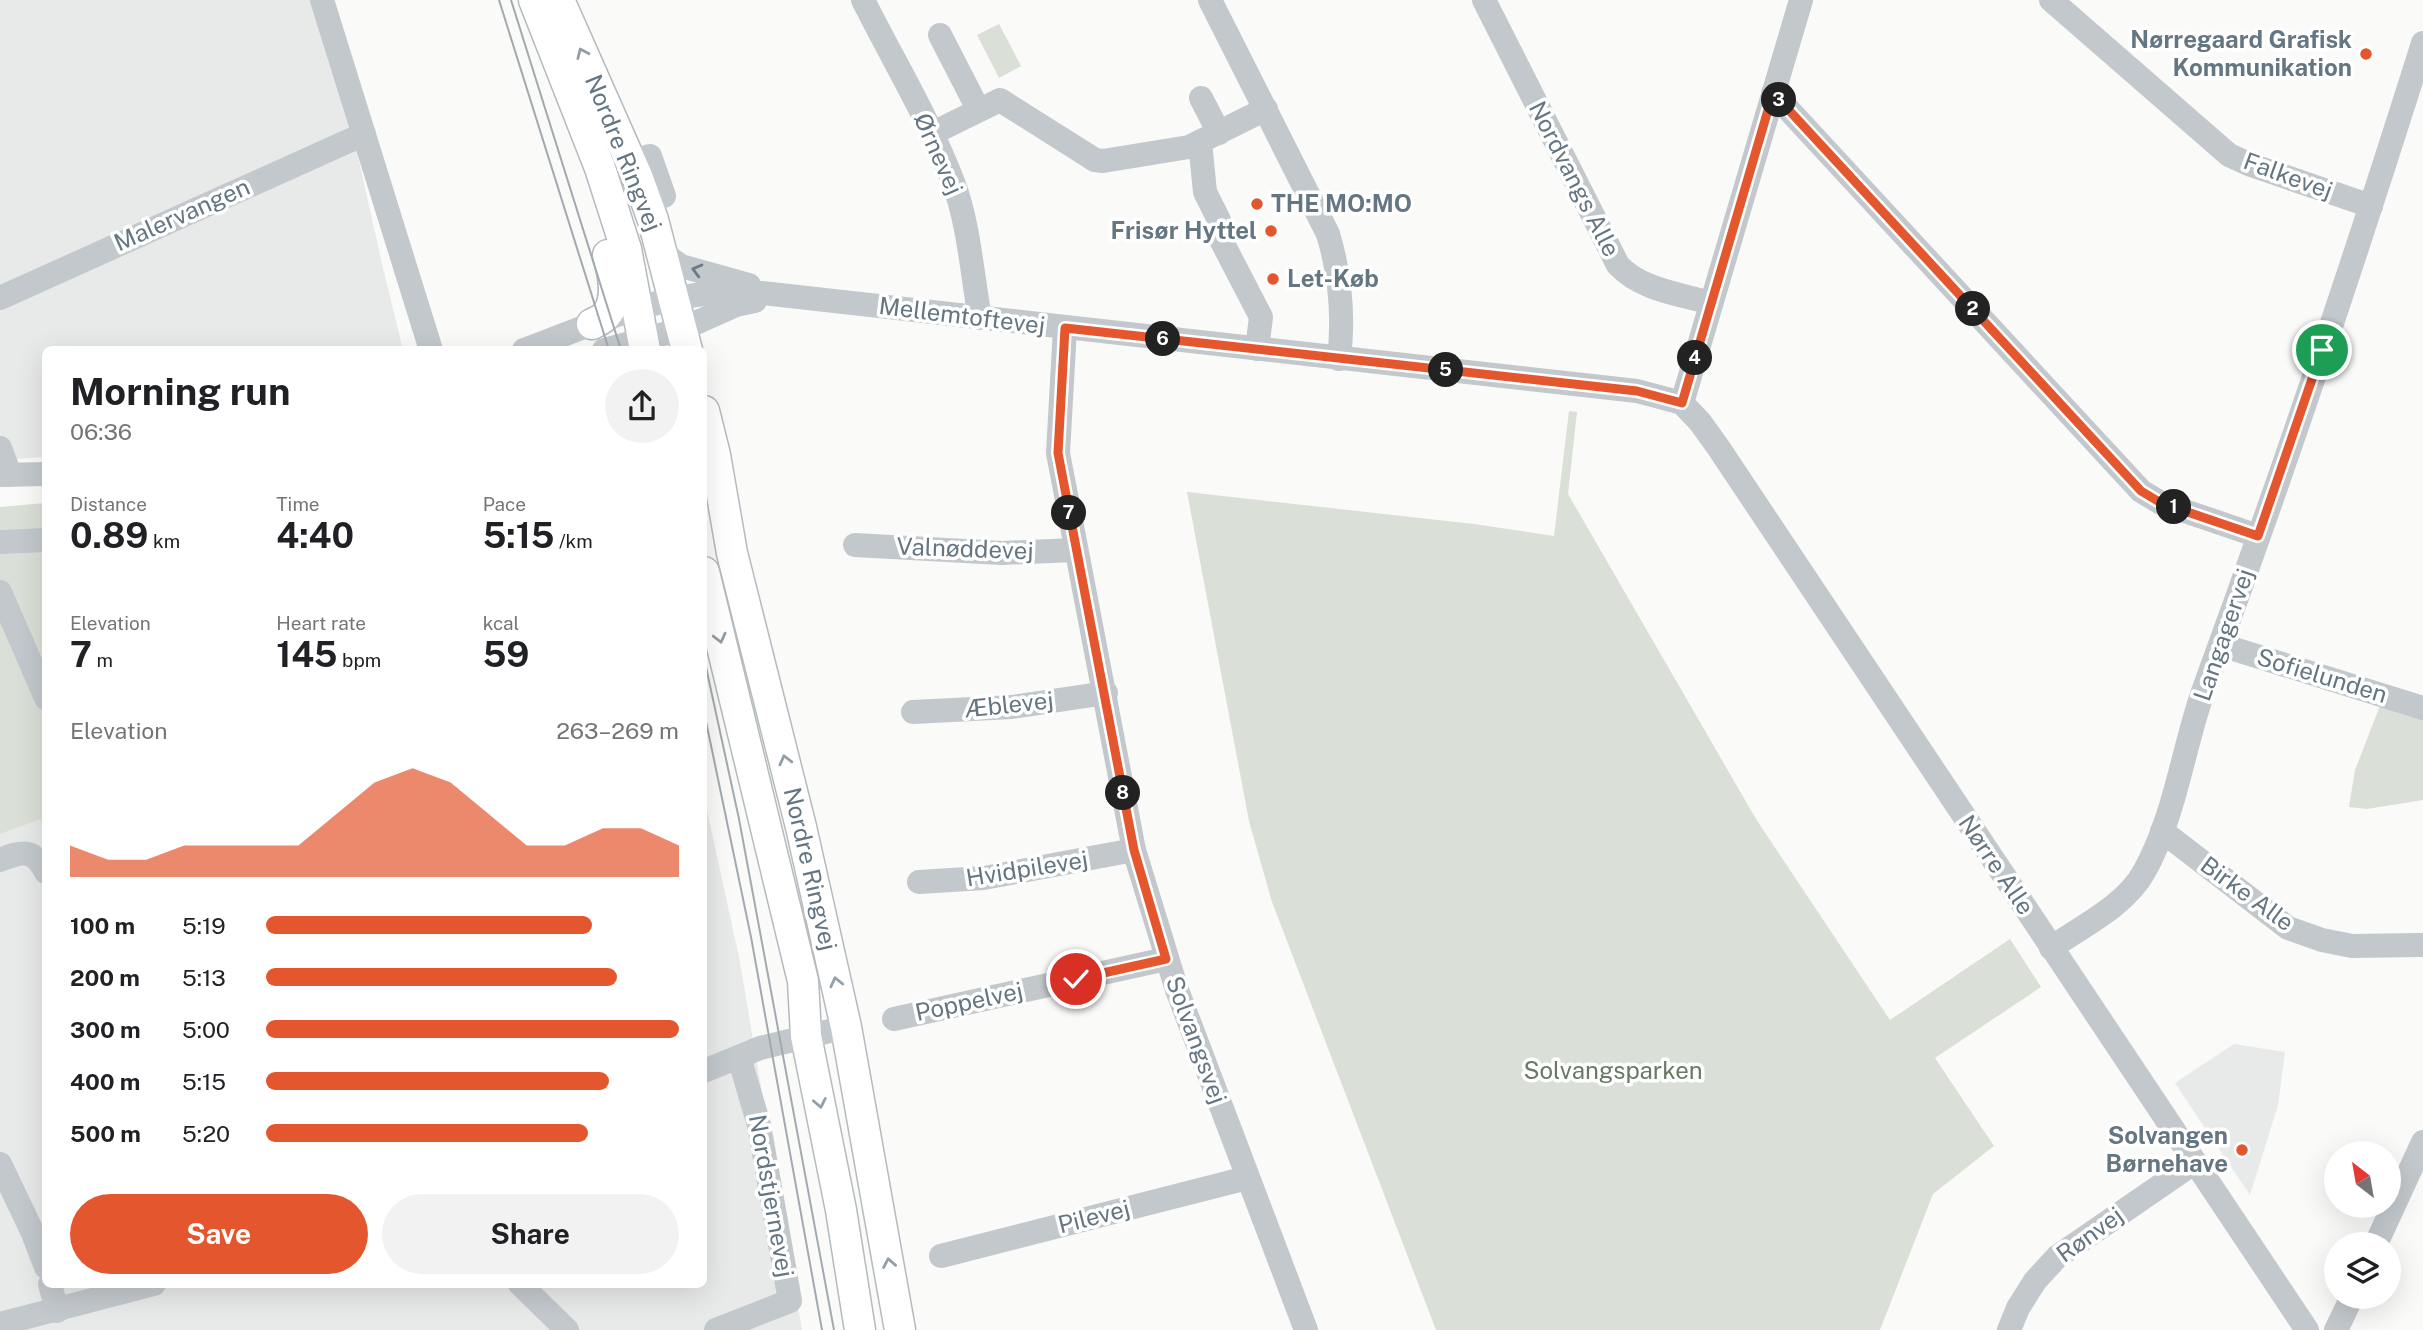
<!DOCTYPE html>
<html lang="en">
<head>
<meta charset="utf-8">
<style>
  :root { --surface:#fff; --page:#f2f2f2; --text:#202124; --muted:#757577; --accent:#e4572e }
  body { margin:0; font-family:"Public Sans",sans-serif; background:var(--page); color:var(--text); height:100vh; display:flex; flex-direction:column; font-size:26px; white-space:nowrap }
  * { box-sizing:border-box; margin:0 }
  p { font-size:23px; color:var(--muted) }
  .icon { flex:none; width:38px; height:38px; fill:none; stroke:currentColor; stroke-width:2; stroke-linecap:round; stroke-linejoin:round }
  .map { position:relative; flex:1; overflow:hidden }
  .details { position:absolute; left:42px; top:346px; width:665px; height:942px; display:flex; flex-direction:column; background:var(--surface); border-radius:10px; box-shadow:0 7px 28px #0002 }
  .details>* { flex:none }
  .needle { width:46px; rotate:329deg }
  .controls { position:absolute; left:2324px; top:1141px; display:grid; gap:14px }
  .controls a { display:grid; place-items:center; width:77px; height:77px; border-radius:50%; background:var(--surface); box-shadow:0 7px 28px #0002; font-size:35px }
  .pin { position:absolute; display:grid; place-items:center; width:60px; height:60px; color:#fff; margin:-30px; border:4px solid #fff; border-radius:50%; box-shadow:0 2px 7px #0007 }
  .km { position:absolute; width:35px; height:35px; margin:-18px; border-radius:50%; background:#222; color:#fff; font-size:19px; line-height:35px; text-align:center }
  .round { display:grid; place-items:center; flex:none; width:74px; height:74px; border-radius:37px; background:var(--page) }
  .summary { display:flex; align-items:center; justify-content:space-between; height:119px; padding:0 28px }
  h1 { font-size:38px; font-weight:700; line-height:52px }
  .figures { display:grid; grid-template-columns:repeat(3,1fr); gap:10px; height:119px; padding:7px 28px }
  .figures div { display:grid; align-content:center }
  .figures b { font-size:35px; font-weight:700 }
  .figures small { font-size:19px; font-weight:400 }
  .figures p { font-size:19px }
  .chart { height:196px; padding:14px 28px }
  .chart p { display:flex; justify-content:space-between }
  .chart svg { width:100%; height:126px; margin-top:7px; fill:var(--accent); opacity:.7 }
  .action { display:flex; gap:14px; margin-top:auto; padding:14px 28px }
  .action a { flex:1; height:80px; border-radius:42px; background:var(--accent); color:#fff; font-size:28px; font-weight:700; line-height:80px; text-align:center }
  .action a+a { background:var(--page); color:var(--text) }
  ul { padding:0 28px; list-style:none; font-size:23px }
  li { display:grid; grid-template-columns:112px 84px 1fr; align-items:center; height:52px }
  li i { height:18px; border-radius:9px; background:var(--accent) }
  .map>svg:first-child { display:block }
</style>
</head>
<body>
<div class="map">
<svg width="2423" height="1330" viewBox="0 0 2423 1330">
  <rect width="100%" height="100%" fill="#fafaf8"/>
  <g fill="#e8e9e9">
    <path d="M0,0H323L383,268L403,350H46L45,457L0,460Z"/>
    <path d="M705,801L740,962L802,1330H0V833L40,817L45,828L46,1284H704Z"/>
    <path d="M2234,1044L2285,1052L2278,1105L2250,1195L2175,1083Z"/>
  </g>
  <g fill="#dadfd7">
    <path d="M999,24L1021,66L999,78L977,35Z"/>
    <path d="M1569,411L1577,412L1568,494L1756,819L1890,1020L2010,939L2041,987L1935,1058L1994,1146L1933,1194L1880,1330H1436L1272,902L1249,821L1187,492L1474,524L1554,536Z"/>
    <path d="M45,503V829L40,819L0,834V507Z"/>
    <path d="M2381,703L2423,716V800L2367,809L2349,807L2355,770Z"/>
  </g>
  <g fill="none" stroke-linecap="round" stroke-linejoin="round">
    <g stroke="#b5babe" stroke-width="33">
      <g id="major">
        <path d="M534,0L600,168L626,249L645,350"/>
        <path d="M559,0L637,176L653,220L687,350"/>
        <path d="M592,324C596,322 603,319 606,315C619,300 613,272 608,255"/>
        <path d="M704,411L715,455L732,553L801,827L846,1027L900,1330"/>
        <path d="M704,572L803,981L806,1036L841,1210L860,1330"/>
      </g>
    </g>
    <g stroke="#c3c8cc" stroke-width="24">
      <path d="M322,0L431,350"/>
      <path d="M863,0C893,60 929,119 953,182C969,223 972,275 980,318"/>
      <path d="M1210,0L1328,234C1340,274 1344,317 1339,359"/>
      <path d="M1484,0L1618,265C1641,290 1680,294 1711,303"/>
      <path d="M2051,0L2229,155L2251,165L2371,206"/>
      <path d="M940,35L978,109"/>
      <path d="M1773,93L2141,491L2161,503L2258,536"/>
      <path d="M1201,98L1219,133"/>
      <path d="M931,134L1000,100L1095,160L1103,161L1189,147L1266,109"/>
      <path d="M1200,142L1205,192L1219,220V236L1261,317L1257,349"/>
      <path d="M632,162L650,156L664,196"/>
      <path d="M661,252L681,266L749,285"/>
      <path d="M0,298L364,134"/>
      <path d="M1065,328L1058,453L1134,850L1177,990L1306,1330"/>
      <path d="M524,350C580,329 643,301 703,294C723,292 743,292 762,293L1637,391L1682,403"/>
      <path d="M604,350L682,329L736,305L755,301"/>
      <path d="M1682,403L1700,422L1718,447L2307,1330"/>
      <path d="M1682,403L1801,0"/>
      <path d="M0,448L10,475"/>
      <path d="M0,475L46,474"/>
      <path d="M0,542L46,540"/>
      <path d="M855,545L1002,553L1075,550"/>
      <path d="M0,592L46,698"/>
      <path d="M2221,645L2423,708"/>
      <path d="M913,712L1012,707L1106,693"/>
      <path d="M2162,831L2288,928L2322,940L2352,946L2423,945"/>
      <path d="M0,860C22,851 33,848 46,872"/>
      <path d="M919,882L984,878L1134,850"/>
      <path d="M2051,948C2082,926 2125,906 2144,872C2176,815 2183,746 2205,686C2283,473 2355,259 2423,43"/>
      <path d="M894,1019L1166,959"/>
      <path d="M704,1071L760,1048L846,1027"/>
      <path d="M0,1164L32,1231L46,1267"/>
      <path d="M2376,1244L2423,1142"/>
      <path d="M941,1256L1247,1178"/>
      <path d="M50,1284L57,1311"/>
      <path d="M520,1284L567,1330"/>
      <path d="M0,1324L154,1284"/>
      <path d="M716,1330L790,1301L759,1125L739,1057"/>
      <path d="M2009,1330L2018,1308L2035,1281L2057,1257L2195,1162"/>
      <path d="M2336,1330L2352,1297"/>
    </g>
    <use href="#major" stroke="#fff" stroke-width="30"/>
    <g stroke="#a2aab0" stroke-width="2">
      <path d="M499,0L609,350"/>
      <path d="M511,0L621,350"/>
      <path d="M704,658L739,819L834,1330"/>
      <path d="M704,712L751,937L822,1330"/>
    </g>
  </g>
  <defs><path id="oneway-chevron" d="M-2-3.5L2.5 0L-2 3.5" fill="none" stroke-width="1.6" stroke-linecap="round" stroke-linejoin="round" transform="scale(1.75)"/></defs>
  <g stroke="#939fa8">
    <use href="#oneway-chevron" transform="translate(582 53) rotate(-114)"/>
    <use href="#oneway-chevron" transform="translate(720 638) rotate(76)"/>
    <use href="#oneway-chevron" transform="translate(785 760) rotate(-104)"/>
    <use href="#oneway-chevron" transform="translate(836 982) rotate(-103)"/>
    <use href="#oneway-chevron" transform="translate(820 1103) rotate(79)"/>
    <use href="#oneway-chevron" transform="translate(889 1263) rotate(-100)"/>
  </g>
  <use stroke="#6a7a87" href="#oneway-chevron" transform="translate(697 270) rotate(-165)"/>
  <g fill="none" stroke-linecap="round" stroke-linejoin="round">
    <g stroke="#fff" stroke-width="14">
      <path id="route" d="M1076,979L1166,959L1134,850L1058,453L1065,328L1637,391L1682,403L1773,93L2141,491L2161,503L2258,536L2322,350"/>
    </g>
    <use href="#route" stroke="#e4572e" stroke-width="9"/>
  </g>
  <g fill="#e4572e" stroke="#fff" stroke-width="2.5">
    <circle cx="2366" cy="54" r="7"/>
    <circle cx="1257" cy="204" r="7"/>
    <circle cx="1271" cy="231" r="7"/>
    <circle cx="1273" cy="279" r="7"/>
    <circle cx="2242" cy="1150" r="7"/>
  </g>
  <g text-anchor="middle" stroke-width="7" stroke-linejoin="round" paint-order="stroke">
    <g font-size="24" font-weight="bold" fill="#657683" stroke="#fff" text-anchor="end">
      <text x="2352" y="48">Nørregaard Grafisk<tspan x="2352" dy="28">Kommunikation</tspan></text>
      <text x="1271" y="212" text-anchor="start">THE MO:MO</text>
      <text x="1257" y="239">Frisør Hyttel</text>
      <text x="1287" y="287" text-anchor="start">Let-Køb</text>
      <text x="2228" y="1144">Solvangen<tspan x="2228" dy="28">Børnehave</tspan></text>
    </g>
    <g font-size="24" fill="#657683" stroke="#fff">
      <text transform="translate(623 153) rotate(68)" y="8">Nordre Ringvej</text>
      <text transform="translate(938 154) rotate(66)" y="8">Ørnevej</text>
      <text transform="translate(2288 176) rotate(20)" y="8">Falkevej</text>
      <text transform="translate(1574 179) rotate(63)" y="8">Nordvangs Alle</text>
      <text transform="translate(182 215) rotate(-24)" y="8">Malervangen</text>
      <text transform="translate(962 316) rotate(7)" y="8">Mellemtoftevej</text>
      <text transform="translate(965 549) rotate(2)" y="8">Valnøddevej</text>
      <text transform="translate(2224 635) rotate(-71)" y="8">Langagervej</text>
      <text transform="translate(2322 676) rotate(17)" y="8">Sofielunden</text>
      <text transform="translate(1009 705) rotate(-6)" y="8">Æblevej</text>
      <text transform="translate(1996 865) rotate(56)" y="8">Nørre Alle</text>
      <text transform="translate(810 869) rotate(77)" y="8">Nordre Ringvej</text>
      <text transform="translate(1027 869) rotate(-9)" y="8">Hvidpilevej</text>
      <text transform="translate(2247 894) rotate(36)" y="8">Birke Alle</text>
      <text transform="translate(969 1002) rotate(-12)" y="8">Poppelvej</text>
      <text transform="translate(1196 1040) rotate(70)" y="8">Solvangsvej</text>
      <text transform="translate(771 1196) rotate(80)" y="8">Nordstjernevej</text>
      <text transform="translate(1094 1217) rotate(-14)" y="8">Pilevej</text>
      <text transform="translate(2090 1235) rotate(-36)" y="8">Rønvej</text>
    </g>
    <g font-size="24" fill="#687a64" stroke="#fff">
      <text x="1613" y="1079">Solvangsparken</text>
    </g>
  </g>
</svg>
<div class="controls">
<a><svg class="needle" viewBox="-14 -14 28 28"><path d="M0-13l5 13h-10z" fill="#e53935"/><path d="M0 13l5-13h-10z" fill="#757577"/></svg></a>
<a><svg class="icon" aria-label="layers" viewBox="0 0 24 24"><path d="M12 4l9 5-9 5-9-5zM3 14l9 5 9-5"/></svg></a>
</div>
<div class="pin" style="left:2322px;top:350px;background:#1e9e55"><svg class="icon" aria-label="arrive" viewBox="0 0 24 24"><path d="M6 21V4h12l-3 4 3 4H6"/></svg></div>
<div class="pin" style="left:1076px;top:979px;background:#d93025"><svg class="icon" aria-label="check" viewBox="0 0 24 24"><path d="M5 12l5 5 9-10"/></svg></div>
<b class="km" style="left:2174px;top:507px">1</b>
<b class="km" style="left:1973px;top:309px">2</b>
<b class="km" style="left:1779px;top:100px">3</b>
<b class="km" style="left:1695px;top:358px">4</b>
<b class="km" style="left:1446px;top:370px">5</b>
<b class="km" style="left:1163px;top:339px">6</b>
<b class="km" style="left:1069px;top:513px">7</b>
<b class="km" style="left:1123px;top:793px">8</b>
<section class="details">
<div class="summary"><div><h1>Morning run</h1><p>06:36</p></div><a class="round"><svg class="icon" aria-label="share" viewBox="0 0 24 24"><path d="M12 15V3M7 8l5-5 5 5M5 13v7h14v-7"/></svg></a></div>
<div class="figures">
<div><p>Distance</p><b>0.89<small> km</small></b></div>
<div><p>Time</p><b>4:40</b></div>
<div><p>Pace</p><b>5:15<small> /km</small></b></div>
</div>
<div class="figures">
<div><p>Elevation</p><b>7<small> m</small></b></div>
<div><p>Heart rate</p><b>145<small> bpm</small></b></div>
<div><p>kcal</p><b>59</b></div>
</div>
<div class="chart"><p><span>Elevation</span>263–269 m</p>
<svg viewBox="0 0 160 44" preserveAspectRatio="none"><path d="M0 44V33L10 38L20 38L30 33L40 33L50 33L60 33L70 22L80 11L90 6L100 11L110 22L120 33L130 33L140 27L150 27L160 33V44z"/></svg>
</div>
<ul>
<li><b>100 m</b>5:19<i style="width:79%"></i></li>
<li><b>200 m</b>5:13<i style="width:85%"></i></li>
<li><b>300 m</b>5:00<i style="width:100%"></i></li>
<li><b>400 m</b>5:15<i style="width:83%"></i></li>
<li><b>500 m</b>5:20<i style="width:78%"></i></li>
</ul>
<div class="action"><a>Save</a><a>Share</a></div>
</section>
</div>
</body>
</html>
